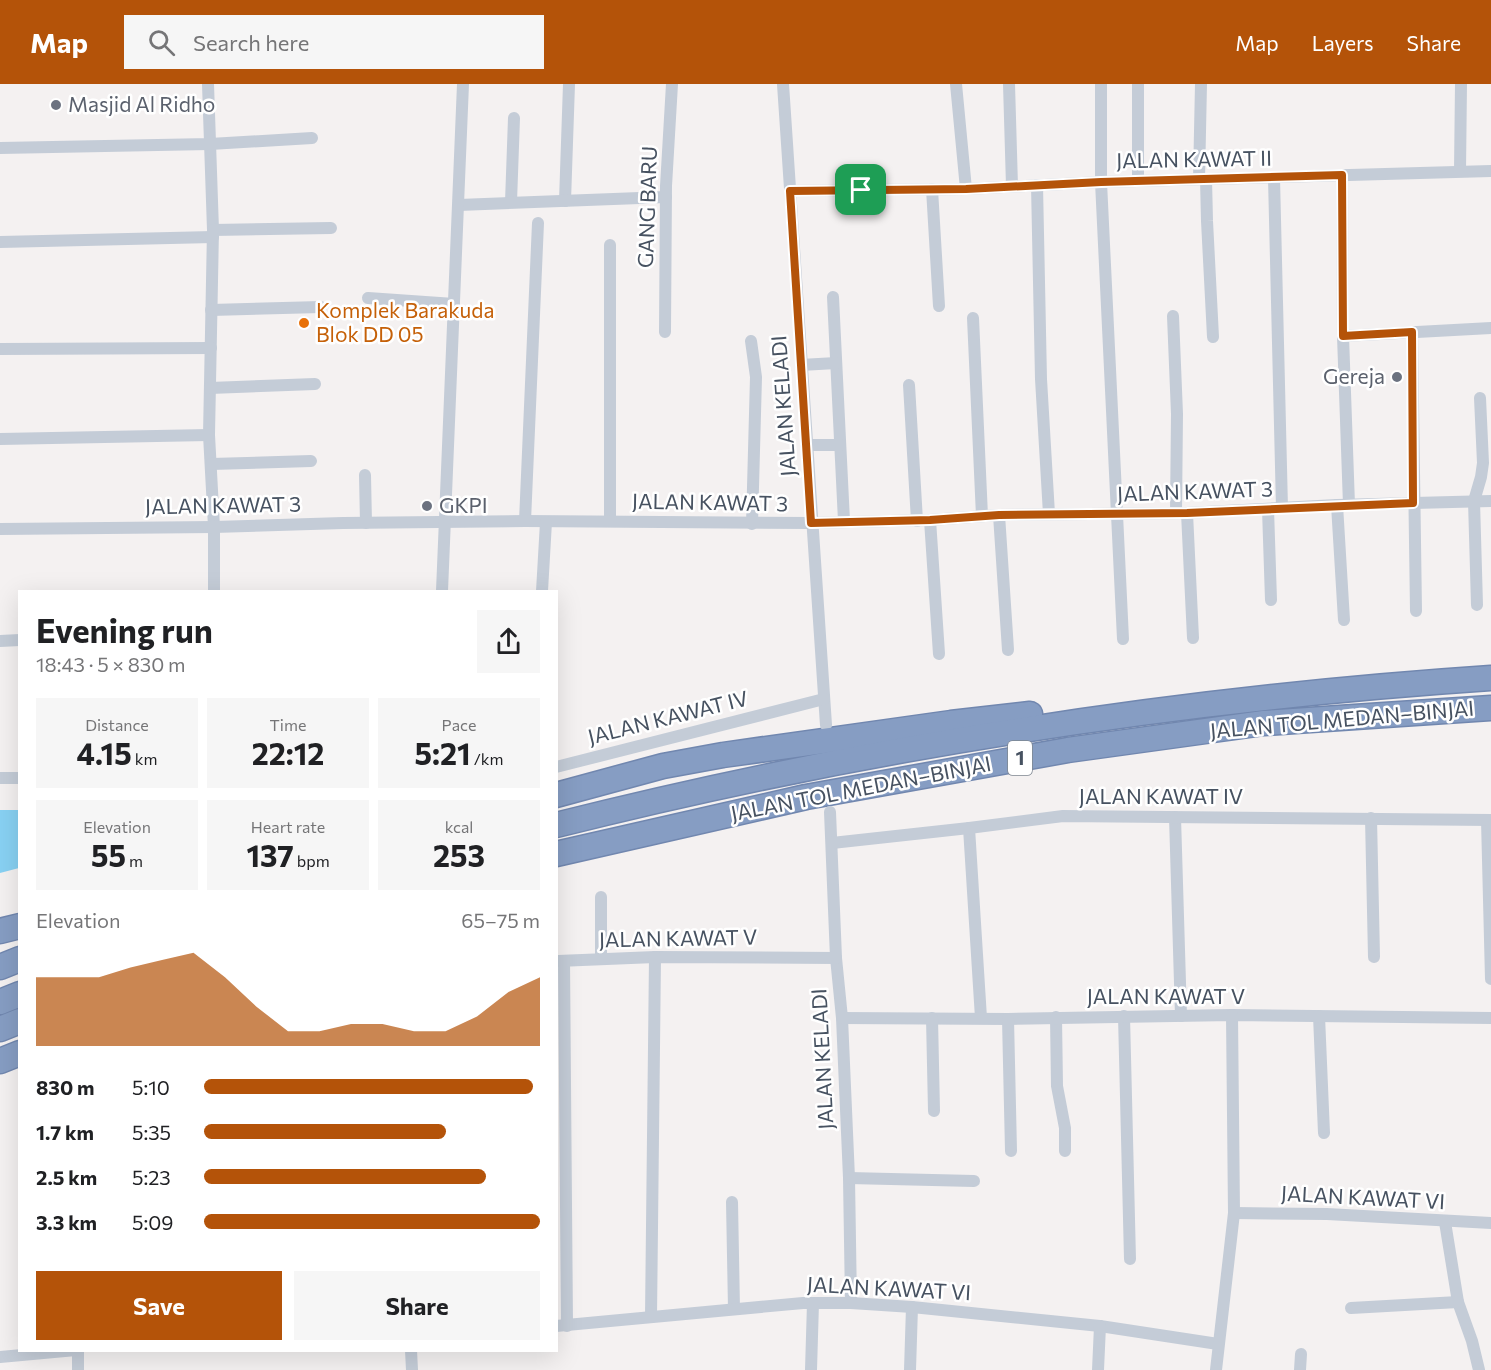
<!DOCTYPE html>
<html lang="en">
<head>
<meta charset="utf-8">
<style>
  :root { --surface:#fff; --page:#f6f6f6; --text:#202124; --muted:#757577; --accent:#b45309 }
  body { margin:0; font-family:Commissioner,sans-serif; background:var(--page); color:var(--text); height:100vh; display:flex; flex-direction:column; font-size:22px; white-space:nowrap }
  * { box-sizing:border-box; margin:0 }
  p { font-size:20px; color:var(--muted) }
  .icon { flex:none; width:33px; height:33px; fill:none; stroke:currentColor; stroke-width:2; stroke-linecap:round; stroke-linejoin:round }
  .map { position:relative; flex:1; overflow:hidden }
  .details { position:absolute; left:18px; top:506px; width:540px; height:762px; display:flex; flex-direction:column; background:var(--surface); border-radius:0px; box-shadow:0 6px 24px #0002 }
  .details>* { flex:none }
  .pin { position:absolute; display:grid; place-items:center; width:51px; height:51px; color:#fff; margin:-26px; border-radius:12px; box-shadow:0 3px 9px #0006 }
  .round { display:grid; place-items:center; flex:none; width:63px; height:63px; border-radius:0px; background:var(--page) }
  .summary { display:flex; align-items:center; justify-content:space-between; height:102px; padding:0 18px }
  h1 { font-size:33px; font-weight:700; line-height:45px }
  .figures { display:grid; grid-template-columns:repeat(3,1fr); gap:9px; height:102px; padding:6px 18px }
  .figures div { display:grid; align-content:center; border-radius:0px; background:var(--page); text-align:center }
  .figures b { font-size:30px; font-weight:700 }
  .figures small { font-size:16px; font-weight:400 }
  .figures p { font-size:16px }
  .chart { height:168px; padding:12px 18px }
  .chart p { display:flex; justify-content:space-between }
  .chart svg { width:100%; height:108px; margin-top:6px; fill:var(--accent); opacity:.7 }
  .button { display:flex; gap:12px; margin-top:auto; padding:12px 18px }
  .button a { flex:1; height:69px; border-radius:0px; background:var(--accent); color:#fff; font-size:24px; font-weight:700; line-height:69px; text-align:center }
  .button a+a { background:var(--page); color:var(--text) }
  ul { padding:0 18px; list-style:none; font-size:20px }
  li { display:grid; grid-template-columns:96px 72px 1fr; align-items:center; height:45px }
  li i { height:15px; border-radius:8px; background:var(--accent) }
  header { display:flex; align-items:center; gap:36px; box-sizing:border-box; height:84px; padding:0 30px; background:var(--accent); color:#fff }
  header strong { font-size:28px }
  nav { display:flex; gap:33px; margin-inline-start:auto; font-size:21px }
  .search { width:420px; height:54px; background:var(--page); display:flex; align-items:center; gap:15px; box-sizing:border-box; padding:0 21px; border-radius:0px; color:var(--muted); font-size:22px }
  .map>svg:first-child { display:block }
</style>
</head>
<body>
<header>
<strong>Map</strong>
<div class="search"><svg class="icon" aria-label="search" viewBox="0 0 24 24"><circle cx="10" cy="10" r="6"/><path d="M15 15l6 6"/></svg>Search here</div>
<nav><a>Map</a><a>Layers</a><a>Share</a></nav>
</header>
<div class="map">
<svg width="1491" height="1286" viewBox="0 0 1491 1286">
  <rect width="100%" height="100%" fill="#f4f1f1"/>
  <path fill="#88d1f3" d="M0,726H20L19,784L0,789Z"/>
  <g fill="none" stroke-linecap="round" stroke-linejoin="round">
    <g stroke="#7187af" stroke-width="27">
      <g id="highway">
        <path d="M556,711L663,682L723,671L951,639L1030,630"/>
        <path d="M556,741C862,664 1176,615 1491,594"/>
        <path d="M556,770L806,713L1068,666L1264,639L1491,624"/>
        <path d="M0,847L20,842"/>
        <path d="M0,883L20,875"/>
        <path d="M0,918L20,910"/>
        <path d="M0,945L20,937"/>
        <path d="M0,977L20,969"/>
      </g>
    </g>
    <g stroke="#c4ccd7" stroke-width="12">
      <path d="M208,0L213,146L209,351L214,443V507"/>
      <path d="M783,0L826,641"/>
      <path d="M956,0L966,105"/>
      <path d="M1009,0L1012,102"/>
      <path d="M1101,0V98L1123,555"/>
      <path d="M1138,0V97"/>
      <path d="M0,64L210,60L312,54"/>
      <path d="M1460,87L1461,0"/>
      <path d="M1342,91L1343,252L1349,421"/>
      <path d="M1274,94L1282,424"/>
      <path d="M1199,95L1201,0"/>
      <path d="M1206,95L1207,137L1213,253"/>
      <path d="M1037,101L1041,295L1049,430"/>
      <path d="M932,105L939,222"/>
      <path d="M790,107L966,105L1101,98L1491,87"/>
      <path d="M565,117L569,0"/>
      <path d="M511,118L514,34"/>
      <path d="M459,121L666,113"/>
      <path d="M213,146L331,144"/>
      <path d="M0,158L213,153"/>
      <path d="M610,161V437"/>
      <path d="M833,213L844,437"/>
      <path d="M368,214L454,220"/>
      <path d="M211,226L321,223"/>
      <path d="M1173,232L1177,330L1176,428"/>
      <path d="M973,234L982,432"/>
      <path d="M665,248L666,102L672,0"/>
      <path d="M1412,248L1416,527"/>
      <path d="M1343,252L1491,244"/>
      <path d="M751,257L756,293L752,440"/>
      <path d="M0,265L211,264"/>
      <path d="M801,281L836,279"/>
      <path d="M909,301L917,437"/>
      <path d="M210,304L315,300"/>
      <path d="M0,355L209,351"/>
      <path d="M806,361H840"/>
      <path d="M211,380L311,377"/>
      <path d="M365,391L366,439"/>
      <path d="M1337,421L1344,536"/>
      <path d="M1268,425L1271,516"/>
      <path d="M1187,429L1193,554"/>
      <path d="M999,431L1008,566"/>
      <path d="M930,436L939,570"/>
      <path d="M525,437L538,139"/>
      <path d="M0,445L214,443L343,439L525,437L811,439L930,436L999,431L1187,429L1337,421L1491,417"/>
      <path d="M442,507L463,0"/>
      <path d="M542,507L546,438"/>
      <path d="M1477,521L1474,417L1481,393L1483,379L1480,314"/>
      <path d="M0,557L20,556"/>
      <path d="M556,683L824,615"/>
      <path d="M0,694H20"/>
      <path d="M830,728L836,874L842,934L849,1094L851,1219"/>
      <path d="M1175,733L1181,932"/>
      <path d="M1371,734L1374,873"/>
      <path d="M1487,736L1491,895"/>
      <path d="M969,744L981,934"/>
      <path d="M832,759L969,744L1063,732L1491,736"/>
      <path d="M601,875V813"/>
      <path d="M558,877L655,873L836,874"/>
      <path d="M564,877L567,1242"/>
      <path d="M1124,932L1130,1175"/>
      <path d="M1319,932L1324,1049"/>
      <path d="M1056,933L1057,1002L1065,1044V1067"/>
      <path d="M842,934L1008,935L1232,931L1491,934"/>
      <path d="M932,934L934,1027"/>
      <path d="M1008,935L1011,1067"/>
      <path d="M849,1094L974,1097"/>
      <path d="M732,1118L734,1225"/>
      <path d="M1234,1129L1327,1130L1491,1139"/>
      <path d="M1445,1138L1458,1218L1472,1257L1479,1286"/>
      <path d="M1351,1224L1458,1218"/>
      <path d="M651,1233L655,873"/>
      <path d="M556,1242L803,1219H851L912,1223L1100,1242L1218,1260"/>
      <path d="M78,1266V1286"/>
      <path d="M411,1266L412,1286"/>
      <path d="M0,1273L76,1266"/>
      <path d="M811,1286L813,1219"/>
      <path d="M910,1286L912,1223"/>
      <path d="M1098,1286L1100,1242"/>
      <path d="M1216,1286L1234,1129L1232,931"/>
      <path d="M1300,1286L1301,1270"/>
    </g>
    <use href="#highway" stroke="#869dc3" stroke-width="24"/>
  </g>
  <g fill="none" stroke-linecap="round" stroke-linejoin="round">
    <g stroke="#fff" stroke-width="12">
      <path id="route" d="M1342,91L1343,252L1412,248L1413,419L1187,429L999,431L930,436L811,439L790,107L966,105L1101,98Z"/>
    </g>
    <use href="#route" stroke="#b45309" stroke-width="8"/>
  </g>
  <g fill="#6b7280" stroke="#fff" stroke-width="2">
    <circle cx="56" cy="21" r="6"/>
    <circle cx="1397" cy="293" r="6"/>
    <circle cx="427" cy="422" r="6"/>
  </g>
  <circle fill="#e8710a" stroke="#fff" stroke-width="2" cx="304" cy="239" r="6"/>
  <g text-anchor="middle" stroke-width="5" stroke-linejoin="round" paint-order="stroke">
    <rect fill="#fff" stroke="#7e8690" stroke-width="1.5" x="1008" y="657" width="24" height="34" rx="4.5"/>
    <g font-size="20" font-weight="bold" fill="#475261">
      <text x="1020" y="681">1</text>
    </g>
    <g font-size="21" fill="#5b616d" stroke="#fff" text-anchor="start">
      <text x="68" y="28">Masjid Al Ridho</text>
      <text x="1385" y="300" text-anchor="end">Gereja</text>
      <text x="439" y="429">GKPI</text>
    </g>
    <g font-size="21" fill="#475261" stroke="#fff">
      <text transform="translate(1194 76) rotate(-1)" y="7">JALAN KAWAT II</text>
      <text transform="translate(648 123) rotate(-88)" y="7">GANG BARU</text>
      <text transform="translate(784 322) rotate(-94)" y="7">JALAN KELADI</text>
      <text transform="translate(1195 408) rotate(-2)" y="7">JALAN KAWAT 3</text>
      <text transform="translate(710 419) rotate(1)" y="7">JALAN KAWAT 3</text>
      <text transform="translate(223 422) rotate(-1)" y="7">JALAN KAWAT 3</text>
      <text transform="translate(668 634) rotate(-14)" y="7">JALAN KAWAT IV</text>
      <text transform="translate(1342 636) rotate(-5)" y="7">JALAN TOL MEDAN–BINJAI</text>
      <text transform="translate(861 705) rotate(-11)" y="7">JALAN TOL MEDAN–BINJAI</text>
      <text x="1161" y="720">JALAN KAWAT IV</text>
      <text transform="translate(678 855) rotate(-1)" y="7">JALAN KAWAT V</text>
      <text x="1166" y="920">JALAN KAWAT V</text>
      <text transform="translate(823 975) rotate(-93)" y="7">JALAN KELADI</text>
      <text transform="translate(1363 1114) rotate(3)" y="7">JALAN KAWAT VI</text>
      <text transform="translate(889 1205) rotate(3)" y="7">JALAN KAWAT VI</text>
    </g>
    <g font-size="21" fill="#c56008" stroke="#fff" text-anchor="start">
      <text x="316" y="234">Komplek Barakuda<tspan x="316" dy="24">Blok DD 05</tspan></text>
    </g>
  </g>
</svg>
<div class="pin" style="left:861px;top:106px;background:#1e9e55"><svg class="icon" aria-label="arrive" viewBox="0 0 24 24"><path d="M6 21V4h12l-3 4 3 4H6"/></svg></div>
<section class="details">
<div class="summary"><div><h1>Evening run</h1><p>18:43 · 5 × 830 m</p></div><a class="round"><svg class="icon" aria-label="share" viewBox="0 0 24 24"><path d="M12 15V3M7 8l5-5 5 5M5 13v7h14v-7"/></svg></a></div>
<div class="figures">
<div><p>Distance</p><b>4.15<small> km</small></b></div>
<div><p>Time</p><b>22:12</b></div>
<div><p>Pace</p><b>5:21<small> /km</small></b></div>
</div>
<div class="figures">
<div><p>Elevation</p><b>55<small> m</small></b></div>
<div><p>Heart rate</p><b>137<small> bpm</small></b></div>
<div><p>kcal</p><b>253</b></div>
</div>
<div class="chart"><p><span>Elevation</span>65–75 m</p>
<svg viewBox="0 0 160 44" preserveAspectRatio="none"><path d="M0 44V16L10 16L20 16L30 12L40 9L50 6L60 16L70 28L80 38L90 38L100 35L110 35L120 38L130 38L140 32L150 22L160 16V44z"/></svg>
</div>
<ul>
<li><b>830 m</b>5:10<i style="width:98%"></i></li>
<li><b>1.7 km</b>5:35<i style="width:72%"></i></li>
<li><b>2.5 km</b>5:23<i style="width:84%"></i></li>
<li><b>3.3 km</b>5:09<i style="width:100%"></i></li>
</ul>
<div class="button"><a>Save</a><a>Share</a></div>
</section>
</div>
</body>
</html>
